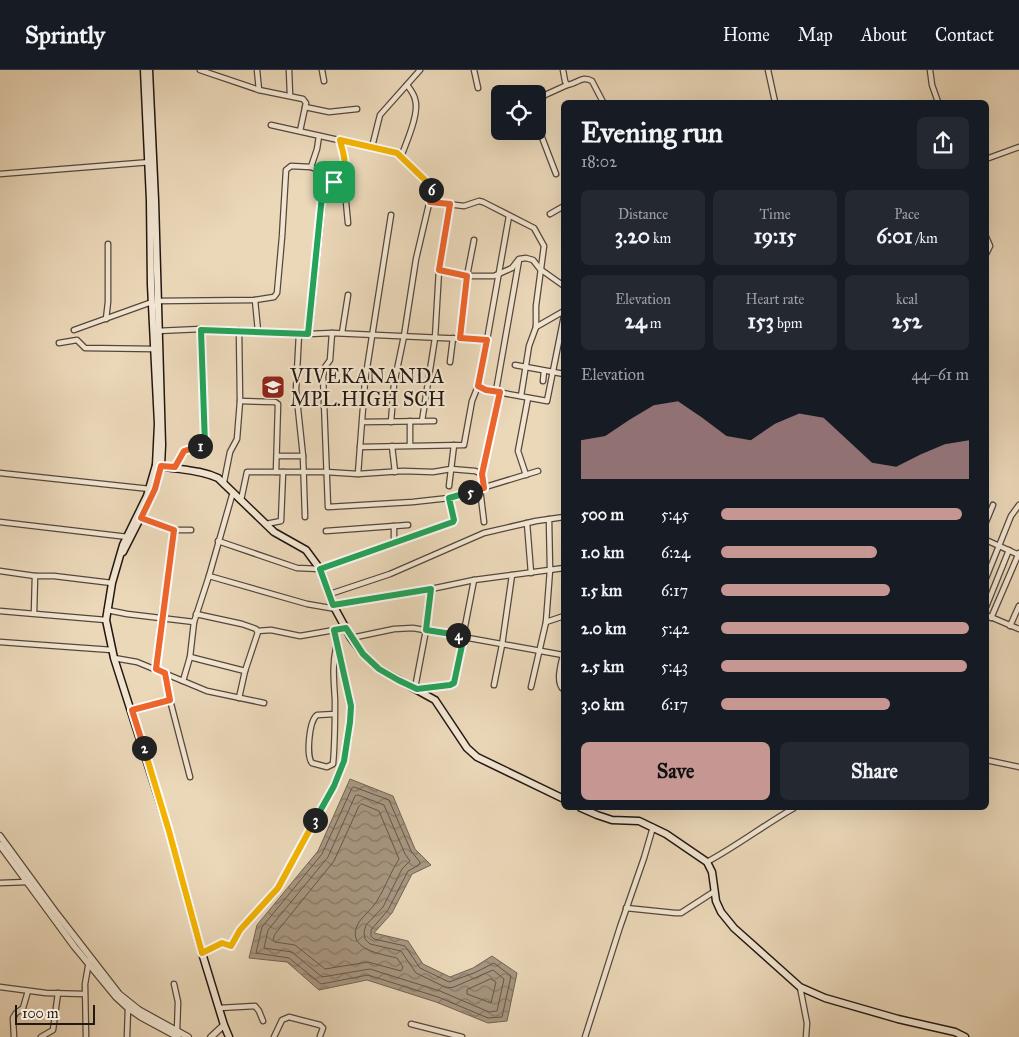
<!DOCTYPE html>
<html lang="en">
<head>
<meta charset="utf-8">
<style>
  :root { --surface:#171b24; --page:#242831; --text:#f1f3f6; --muted:#9ea1a6; --line:#363941; --accent:#c59692 }
  body { margin:0; font-family:"IM FELL Great Primer",serif; background:var(--page); color:var(--text); height:100vh; display:flex; flex-direction:column; font-size:19px; white-space:nowrap }
  * { box-sizing:border-box; margin:0 }
  p { font-size:16px; color:var(--muted) }
  .icon { flex:none; width:28px; height:28px; fill:none; stroke:currentColor; stroke-width:2; stroke-linecap:round; stroke-linejoin:round }
  .map { position:relative; flex:1; overflow:hidden }
  .sheet { position:absolute; left:561px; top:30px; width:428px; height:710px; display:flex; flex-direction:column; background:var(--surface); border-radius:8px; box-shadow:0 5px 20px #0002 }
  .sheet>* { flex:none }
  .fabs { position:absolute; left:491px; top:15px; display:grid; gap:10px }
  .fabs a { display:grid; place-items:center; width:55px; height:55px; border-radius:8px; background:var(--surface); box-shadow:0 5px 20px #0002; font-size:25px }
  .scale { position:absolute; left:15px; bottom:12px; width:80px; box-sizing:border-box; padding-left:5px; border:2px solid #231712; border-top:0; font-size:14px; line-height:18px; white-space:nowrap; color:#231712; -webkit-text-stroke:4px #f2e6d2; paint-order:stroke }
  .pin { position:absolute; display:grid; place-items:center; width:42px; height:42px; color:#fff; margin:-21px; border-radius:10px; box-shadow:0 2px 8px #0006 }
  .km { position:absolute; width:25px; height:25px; margin:-12px; border-radius:50%; background:#222; color:#fff; font-size:14px; line-height:25px; text-align:center }
  .round { display:grid; place-items:center; flex:none; width:52px; height:52px; border-radius:8px; background:var(--page) }
  .headline { display:flex; align-items:center; justify-content:space-between; height:85px; padding:0 20px }
  h1 { font-size:28px; font-weight:700; line-height:38px }
  .stats { display:grid; grid-template-columns:repeat(3,1fr); gap:8px; height:85px; padding:5px 20px }
  .stats div { display:grid; align-content:center; border-radius:8px; background:var(--page); text-align:center }
  .stats b { font-size:21px; font-weight:700 }
  .stats small { font-size:14px; font-weight:400 }
  .stats p { font-size:14px }
  .chart { height:140px; padding:10px 20px }
  .chart p { display:flex; justify-content:space-between }
  .chart svg { width:100%; height:90px; margin-top:5px; fill:var(--accent); opacity:.7 }
  .cta { display:flex; gap:10px; margin-top:auto; padding:10px 20px }
  .cta a { flex:1; height:58px; border-radius:8px; background:var(--accent); color:#111; font-size:20px; font-weight:700; line-height:58px; text-align:center }
  .cta a+a { background:var(--page); color:var(--text) }
  ul { padding:0 20px; list-style:none; font-size:16px }
  li { display:grid; grid-template-columns:80px 60px 1fr; align-items:center; height:38px }
  li i { height:12px; border-radius:6px; background:var(--accent) }
  header { display:flex; align-items:center; gap:30px; box-sizing:border-box; height:70px; padding:0 25px; background:var(--surface); border-bottom:1px solid var(--line) }
  header strong { font-size:24px }
  nav { display:flex; gap:28px; margin-inline-start:auto; font-size:18px }
  .map>svg:first-child { display:block }
</style>
</head>
<body>
<header>
<strong>Sprintly</strong>
<nav><a>Home</a><a>Map</a><a>About</a><a>Contact</a></nav>
</header>
<div class="map">
<svg width="1019" height="967" viewBox="0 0 1019 967">
  <defs>
    <pattern id="water-waves" width="16" height="10" patternUnits="userSpaceOnUse" patternTransform="scale(1.25)"><rect width="16" height="10" fill="#a79680"/><path d="M0 5q4-4 8 0t8 0" fill="none" stroke="#887967"/></pattern>
  </defs>
  <rect width="100%" height="100%" fill="#ebd8b9"/>
  <filter id="stains"><feTurbulence type="fractalNoise" baseFrequency=".004" numOctaves="4"/><feColorMatrix values="0 0 0 0 .2 0 0 0 0 .09 0 0 0 0 .02 0 0 0 .5 -.17"/></filter>
  <radialGradient id="worn" r=".72"><stop offset=".6" stop-color="#630" stop-opacity="0"/><stop offset="1" stop-color="#630" stop-opacity=".3"/></radialGradient>
  <path fill="url(#water-waves)" stroke="#726354" d="M350,709L393,726L415,779L431,795L412,804L392,843L374,863L408,871L423,894L450,907L473,898L492,886L517,903L507,951L488,953L436,932L367,910L319,920L287,892L249,888L257,855L318,781Z"/>
  <g fill="none" stroke-linecap="round" stroke-linejoin="round">
    <g stroke="#655649" stroke-width="1">
      <path d="M354,717L389,730L411,781L420,792L419,795L408,801L388,840L371,860V866L374,869L405,876L420,898L449,912L474,903L494,893L511,906L502,947L488,948L438,927L368,905L321,914L289,888L256,883L262,857L322,784L352,718Z"/>
      <path d="M358,725L384,735L405,784L410,791L402,799L383,837L366,855L364,862L365,869L370,874L401,881L416,903L447,918L454,917L493,900L504,909L497,941L489,942L440,921L370,899L322,907L292,882L264,878L268,860L328,787L355,726Z"/>
      <path d="M362,734L379,741L399,789C390,803 385,818 377,831C372,839 364,845 359,852C343,879 381,884 397,888L403,897L401,901L368,892L325,899L295,875L275,872L273,870L275,864L334,791L359,736Z"/>
      <path d="M491,909L496,912L491,933L467,924V920Z"/>
    </g>
    <g stroke="#55473c" stroke-width="7">
      <g id="minor">
        <path d="M200,0L259,20L303,29L306,33L300,61"/>
        <path d="M257,0L259,20"/>
        <path d="M289,0L290,25"/>
        <path d="M322,0L324,11"/>
        <path d="M474,0L478,18"/>
        <path d="M563,0L565,11L567,15C577,14 582,5 592,11L603,32"/>
        <path d="M768,0L775,32"/>
        <path d="M930,0L932,15L938,32"/>
        <path d="M538,33L545,25L567,15"/>
        <path d="M305,37L329,42L357,39"/>
        <path d="M271,55L397,83L425,110L432,121L416,189L404,266L394,314L391,352"/>
        <path d="M538,57L556,104"/>
        <path d="M372,77L380,45L420,0"/>
        <path d="M401,87C406,73 420,43 415,29C414,24 410,19 407,15"/>
        <path d="M986,89L1019,77"/>
        <path d="M0,104L151,92"/>
        <path d="M325,106L343,119L345,122L348,153"/>
        <path d="M334,112C351,99 344,89 340,70"/>
        <path d="M430,132L464,136L479,131L483,132L534,158L544,176L536,236V257L529,276L521,326"/>
        <path d="M550,144L564,136"/>
        <path d="M986,167L990,176L986,184"/>
        <path d="M439,200L467,206H494L512,198L519,189L526,188L533,190L540,199L564,216"/>
        <path d="M255,230L258,261"/>
        <path d="M157,231L255,230L274,227L277,223L282,167L286,100L291,96L311,97"/>
        <path d="M106,249L108,232V174"/>
        <path d="M536,257L564,241"/>
        <path d="M74,260L152,232"/>
        <path d="M157,261L201,259L309,264L332,263L487,270L478,316L472,331L464,375L360,377"/>
        <path d="M342,263L348,225"/>
        <path d="M299,264L296,320L303,386L305,447"/>
        <path d="M309,264L325,110L323,102L311,97L317,79L319,66"/>
        <path d="M460,268L467,206L474,170"/>
        <path d="M487,270L509,146"/>
        <path d="M59,273L77,270L85,278L154,279"/>
        <path d="M450,292L453,268"/>
        <path d="M515,295L564,304"/>
        <path d="M543,311L544,301"/>
        <path d="M478,316L486,320L547,331L564,246"/>
        <path d="M496,321L519,190"/>
        <path d="M240,331L275,332L278,334L276,402H326L358,404L403,401L433,402L451,399L475,401L482,404L484,418"/>
        <path d="M410,351V375"/>
        <path d="M422,351L435,268L439,200L450,134"/>
        <path d="M363,352L434,351"/>
        <path d="M392,376L395,402"/>
        <path d="M277,386H303"/>
        <path d="M175,397L184,381L205,375L201,259"/>
        <path d="M0,403L150,419"/>
        <path d="M358,404L365,311L391,145"/>
        <path d="M482,404L500,322"/>
        <path d="M526,405L518,381L528,328"/>
        <path d="M224,412L230,382L237,369L240,331L239,260"/>
        <path d="M449,416L454,375"/>
        <path d="M480,419L484,452"/>
        <path d="M449,428L538,401"/>
        <path d="M241,430L247,402H276"/>
        <path d="M141,448L175,460L161,548L156,599"/>
        <path d="M549,449L550,500L546,552L564,546"/>
        <path d="M0,452L128,467"/>
        <path d="M986,452L993,435"/>
        <path d="M527,453L531,503"/>
        <path d="M266,454L281,451L283,402"/>
        <path d="M175,460H191"/>
        <path d="M326,461L408,455"/>
        <path d="M986,470L1019,485"/>
        <path d="M218,471L297,498L320,499L454,451L449,428L413,432L328,437L323,306L325,297L330,290L332,263"/>
        <path d="M394,472V456"/>
        <path d="M0,501L35,506H54L112,513"/>
        <path d="M209,506L233,422"/>
        <path d="M986,508L1011,446L1019,435"/>
        <path d="M330,524L390,504L484,463L536,451L564,447"/>
        <path d="M333,535L431,519L474,510L564,498"/>
        <path d="M986,537L1009,480"/>
        <path d="M107,540L127,544L194,552L209,506L307,534L336,539"/>
        <path d="M0,541L106,550"/>
        <path d="M34,543L35,506"/>
        <path d="M986,545L1019,559"/>
        <path d="M991,548L1019,483"/>
        <path d="M1010,556L1019,536"/>
        <path d="M257,561L271,560L300,566L346,558"/>
        <path d="M351,568L394,559L413,558L563,585L564,583"/>
        <path d="M0,572L112,580"/>
        <path d="M563,585C561,595 555,613 564,620"/>
        <path d="M190,587L245,601L258,562L256,559L242,554L196,544"/>
        <path d="M114,588L137,592L183,611L190,587L194,552"/>
        <path d="M165,603L170,630L190,707"/>
        <path d="M183,611L207,621L264,633"/>
        <path d="M494,615L502,575L512,505"/>
        <path d="M531,617L546,552"/>
        <path d="M415,618L426,560L431,519"/>
        <path d="M417,619L450,615L454,613L474,510"/>
        <path d="M239,628L245,601"/>
        <path d="M132,640L170,630"/>
        <path d="M335,644L317,645C309,651 306,686 312,693L327,697L333,694C335,672 335,651 335,630C334,612 332,595 336,578"/>
        <path d="M986,690L1019,697"/>
        <path d="M707,792C737,776 764,755 794,738"/>
        <path d="M0,813L27,812"/>
        <path d="M626,838L675,843H681L715,821"/>
        <path d="M202,883L222,873L231,876L240,860L278,818L334,716L344,691L349,667L351,642L334,560"/>
        <path d="M174,914L178,932L177,961"/>
        <path d="M0,917L46,923L84,924"/>
        <path d="M800,917L807,953L806,967"/>
        <path d="M219,938L255,936L259,941L263,951"/>
        <path d="M411,954L462,967"/>
        <path d="M14,967L13,948L16,943L23,938L28,921"/>
        <path d="M41,967L53,960L58,923"/>
        <path d="M86,967L85,914L89,891"/>
        <path d="M127,967L128,938"/>
        <path d="M274,967L282,950L289,947L320,955L323,958L320,966"/>
        <path d="M585,967L620,857L644,788L653,757"/>
      </g>
    </g>
    <g stroke="#55473c" stroke-width="8">
      <g id="tertiary">
        <path d="M0,766L57,844L119,924L139,940L188,967"/>
        <path d="M0,775L74,876L116,927L128,938L141,947L178,967"/>
        <path d="M211,967L224,955"/>
      </g>
    </g>
    <g stroke="#231712" stroke-width="9">
      <g id="secondary">
        <path d="M144,0L150,130L151,215L158,354L156,395L147,426L123,475L112,513L106,550L114,588L169,761L202,883L224,955L229,967"/>
        <path d="M156,395C177,400 199,399 218,408L274,462L306,480L320,499L333,535L351,568L363,584L379,599L435,630L467,678L477,687L564,729"/>
        <path d="M123,482L155,419L161,396L162,375L155,130L149,0"/>
        <path d="M581,738L597,745L612,750L639,751L666,764L707,792L712,802L716,831L721,842L734,858L800,917L825,928L898,949L955,962L965,967"/>
      </g>
    </g>
    <use href="#minor" stroke="#f2e6d2" stroke-width="4.5"/>
    <use href="#tertiary" stroke="#f2e6d2" stroke-width="5.5"/>
    <use href="#secondary" stroke="#f2e6d2" stroke-width="6"/>
  </g>
  <g fill="none" stroke-linecap="round" stroke-linejoin="round">
    <g stroke="#fff" stroke-width="10">
      <path id="split-1" d="M200,376L205,375L201,260L308,264L324,106L334,112"/>
    </g>
    <g stroke="#fff" stroke-width="10">
      <path id="split-2" d="M144,678L132,640L170,630L165,603L156,599L174,460L141,448L155,419L161,396L175,397L184,381L200,376"/>
    </g>
    <g stroke="#fff" stroke-width="10">
      <path id="split-3" d="M144,678L169,761L202,883L222,873L231,876L240,860L278,818L315,750"/>
    </g>
    <g stroke="#fff" stroke-width="10">
      <path id="split-4" d="M315,750L334,716L344,691L350,652L351,636L334,560L346,558L363,584L379,599L398,610L417,619L450,615L454,613L464,566L458,565"/>
    </g>
    <g stroke="#fff" stroke-width="10">
      <path id="split-5" d="M458,565L426,560L431,519L333,535L320,499L453,452L454,450L449,428L470,422"/>
    </g>
    <g stroke="#fff" stroke-width="10">
      <path id="split-6" d="M431,120L430,132L450,134L439,200L467,206L460,268L487,270L478,316L486,320L500,322L482,404L484,418L470,422"/>
    </g>
    <g stroke="#fff" stroke-width="10">
      <path id="split-7" d="M334,112C351,99 344,89 340,70L397,83L425,110L431,120"/>
    </g>
    <use href="#split-1" stroke="#22a559" stroke-width="6"/>
    <use href="#split-2" stroke="#f0652b" stroke-width="6"/>
    <use href="#split-3" stroke="#f5b400" stroke-width="6"/>
    <use href="#split-4" stroke="#22a559" stroke-width="6"/>
    <use href="#split-5" stroke="#22a559" stroke-width="6"/>
    <use href="#split-6" stroke="#f0652b" stroke-width="6"/>
    <use href="#split-7" stroke="#f5b400" stroke-width="6"/>
  </g>
  <defs>
    <g id="school-square" transform="scale(1.25)"><rect x="-9" y="-9" width="18" height="18" rx="4" fill="#8f2418" stroke="#f2e6d2"/><path d="M0-5L7-2L0 1L-7-2ZM-4 1L0 2.5L4 1V4Q0 6-4 4Z" fill="#fff"/></g>
  </defs>
  <g fill-rule="evenodd">
    <use href="#school-square" x="273" y="317"/>
  </g>
  <g text-anchor="middle" stroke-width="4.5" stroke-linejoin="round" paint-order="stroke">
    <g font-size="20" fill="#231712" stroke="#f2e6d2" text-anchor="start">
      <text x="290" y="313">VIVEKANANDA<tspan x="290" dy="23">MPL.HIGH SCH</tspan></text>
    </g>
  </g>
  <rect width="100%" height="100%" filter="url(#stains)"/>
  <rect width="100%" height="100%" fill="url(#worn)"/>
</svg>
<div class="fabs">
<a><svg class="icon" aria-label="locate" viewBox="0 0 24 24"><circle cx="12" cy="12" r="6"/><path d="M12 2v4M12 18v4M2 12h4M18 12h4"/></svg></a>
</div>
<div class="scale">100 m</div>
<div class="pin" style="left:334px;top:112px;background:#1e9e55"><svg class="icon" aria-label="arrive" viewBox="0 0 24 24"><path d="M6 21V4h12l-3 4 3 4H6"/></svg></div>
<b class="km" style="left:200px;top:376px">1</b>
<b class="km" style="left:144px;top:678px">2</b>
<b class="km" style="left:315px;top:750px">3</b>
<b class="km" style="left:458px;top:565px">4</b>
<b class="km" style="left:470px;top:422px">5</b>
<b class="km" style="left:431px;top:120px">6</b>
<section class="sheet">
<div class="headline"><div><h1>Evening run</h1><p>18:02</p></div><a class="round"><svg class="icon" aria-label="share" viewBox="0 0 24 24"><path d="M12 15V3M7 8l5-5 5 5M5 13v7h14v-7"/></svg></a></div>
<div class="stats">
<div><p>Distance</p><b>3.20<small> km</small></b></div>
<div><p>Time</p><b>19:15</b></div>
<div><p>Pace</p><b>6:01<small> /km</small></b></div>
</div>
<div class="stats">
<div><p>Elevation</p><b>24<small> m</small></b></div>
<div><p>Heart rate</p><b>153<small> bpm</small></b></div>
<div><p>kcal</p><b>252</b></div>
</div>
<div class="chart"><p><span>Elevation</span>44–61 m</p>
<svg viewBox="0 0 160 44" preserveAspectRatio="none"><path d="M0 44V25L10 23L20 15L30 8L40 6L50 14L60 23L70 25L80 17L90 12L100 14L110 25L120 36L130 38L140 32L150 27L160 25V44z"/></svg>
</div>
<ul>
<li><b>500 m</b>5:45<i style="width:97%"></i></li>
<li><b>1.0 km</b>6:24<i style="width:63%"></i></li>
<li><b>1.5 km</b>6:17<i style="width:68%"></i></li>
<li><b>2.0 km</b>5:42<i style="width:100%"></i></li>
<li><b>2.5 km</b>5:43<i style="width:99%"></i></li>
<li><b>3.0 km</b>6:17<i style="width:68%"></i></li>
</ul>
<div class="cta"><a>Save</a><a>Share</a></div>
</section>
</div>
</body>
</html>
